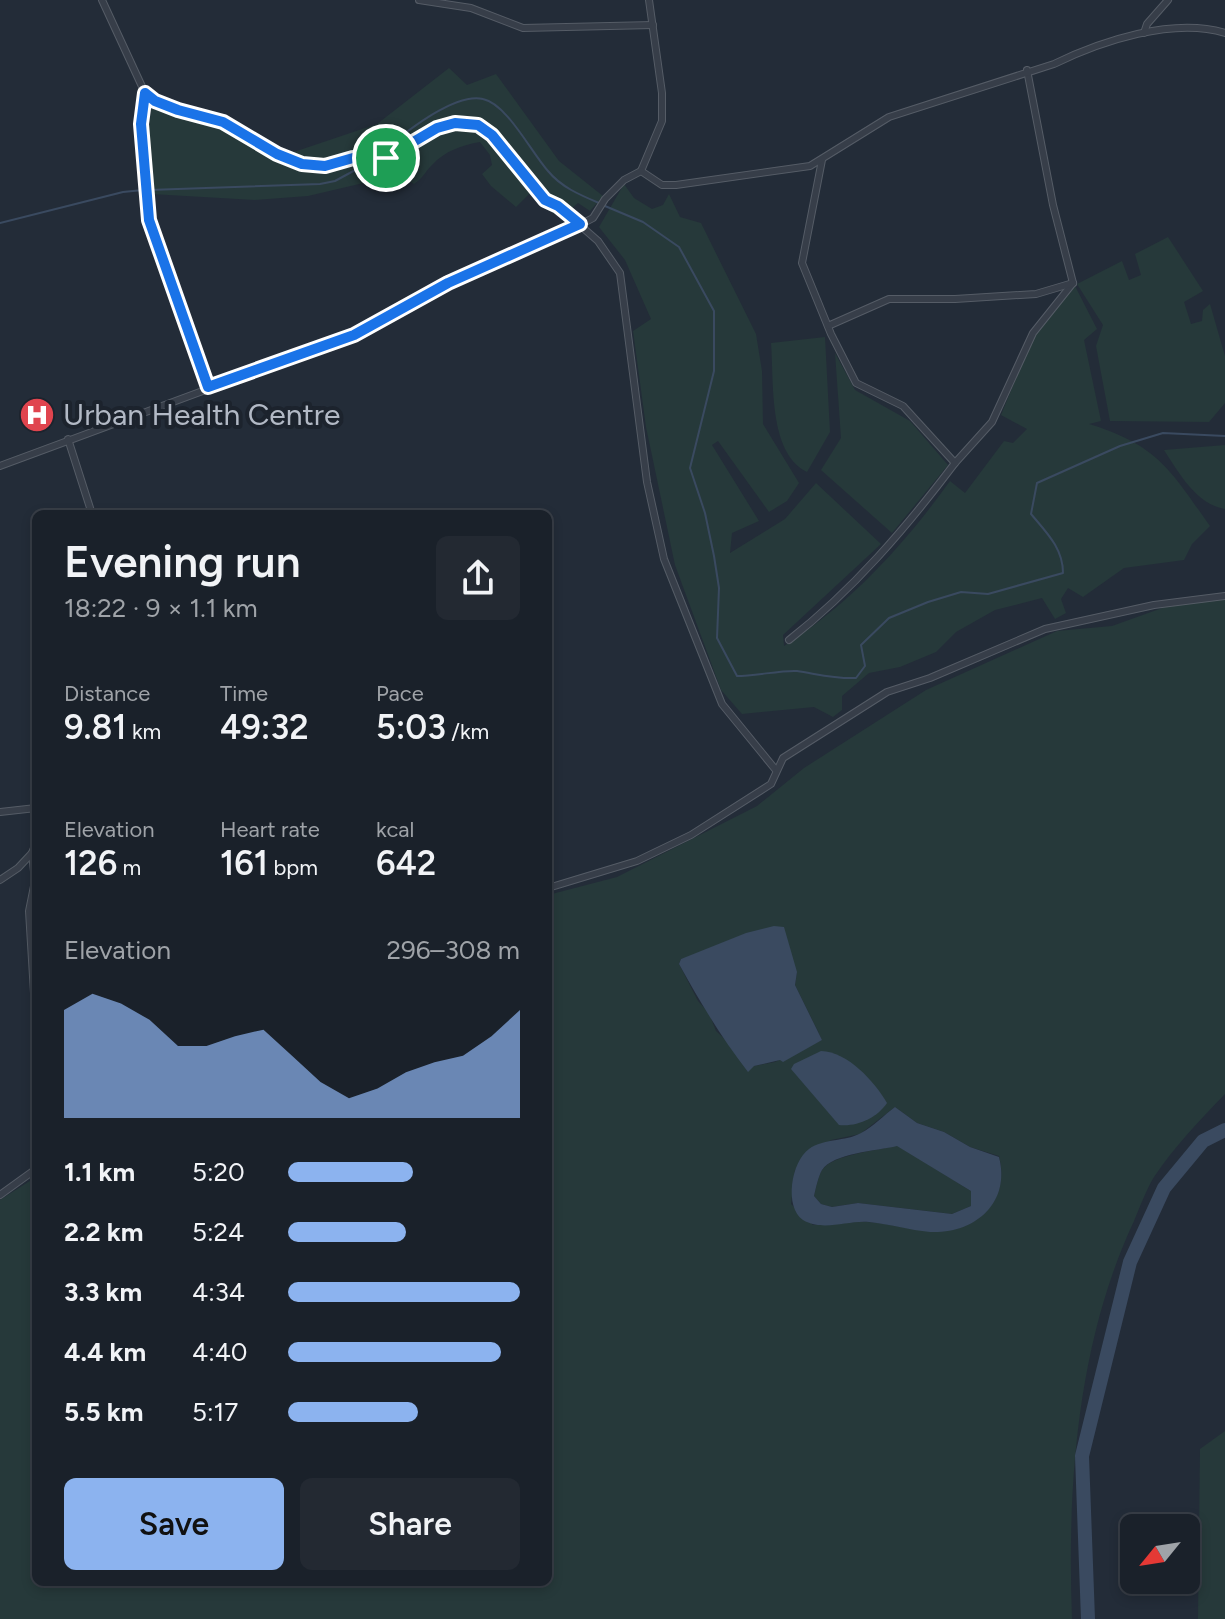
<!DOCTYPE html>
<html lang="en">
<head>
<meta charset="utf-8">
<style>
  :root { --surface:#1a212a; --page:#232932; --text:#f1f3f6; --muted:#9fa3a8; --line:#383e47; --accent:#8cb3ef }
  body { margin:0; font-family:Figtree,sans-serif; background:var(--page); color:var(--text); height:100vh; display:flex; flex-direction:column; font-size:30px; white-space:nowrap }
  * { box-sizing:border-box; margin:0 }
  p { font-size:26px; color:var(--muted) }
  .icon { flex:none; width:44px; height:44px; fill:none; stroke:currentColor; stroke-width:2; stroke-linecap:round; stroke-linejoin:round }
  .map { position:relative; flex:1; overflow:hidden }
  .drawer { position:absolute; left:32px; top:510px; width:520px; height:1076px; display:flex; flex-direction:column; background:var(--surface); border-radius:12px; box-shadow:0 4px 12px #0003,0 0 0 2px var(--line) }
  .drawer>* { flex:none }
  .needle { width:52px; rotate:240deg }
  .controls { position:absolute; left:1120px; top:1514px; display:grid; gap:16px }
  .controls a { display:grid; place-items:center; width:80px; height:80px; border-radius:12px; background:var(--surface); box-shadow:0 4px 12px #0003,0 0 0 2px var(--line); font-size:40px }
  .pin { position:absolute; display:grid; place-items:center; width:68px; height:68px; color:#fff; margin:-34px; border:4px solid #fff; border-radius:50%; box-shadow:0 2px 8px #0007 }
  .round { display:grid; place-items:center; flex:none; width:84px; height:84px; border-radius:12px; background:var(--page) }
  .overview { display:flex; align-items:center; justify-content:space-between; height:136px; padding:0 32px }
  h1 { font-size:44px; font-weight:600; line-height:60px }
  .stats { display:grid; grid-template-columns:repeat(3,1fr); gap:12px; height:136px; padding:8px 32px }
  .stats div { display:grid; align-content:center }
  .stats b { font-size:34px; font-weight:600 }
  .stats small { font-size:22px; font-weight:400 }
  .stats p { font-size:22px }
  .chart { height:224px; padding:16px 32px }
  .chart p { display:flex; justify-content:space-between }
  .chart svg { width:100%; height:144px; margin-top:8px; fill:var(--accent); opacity:.7 }
  .primary-button { display:flex; gap:16px; margin-top:auto; padding:16px 32px }
  .primary-button a { flex:1; height:92px; border-radius:12px; background:var(--accent); color:#111; font-size:32px; font-weight:600; line-height:92px; text-align:center }
  .primary-button a+a { background:var(--page); color:var(--text) }
  ul { padding:0 32px; list-style:none; font-size:26px }
  li { display:grid; grid-template-columns:128px 96px 1fr; align-items:center; height:60px }
  li i { height:20px; border-radius:10px; background:var(--accent) }
  .map>svg:first-child { display:block }
</style>
</head>
<body>
<div class="map">
<svg width="1225" height="1619" viewBox="0 0 1225 1619">
  <rect width="100%" height="100%" fill="#232c38"/>
  <g fill="#26393a" fill-rule="evenodd">
    <path d="M449,68L467,85L496,74L559,161L603,196L590,211L578,203L570,210L568,222L539,205L529,194L516,207L491,186L482,174L492,165L490,155L480,142C462,145 445,151 432,165C425,172 423,178 414,184L409,181L398,190L390,183L382,187L372,181L308,196L255,200L151,194L147,181L152,164L148,135L152,103L235,134L276,158L377,124Z"/>
    <path d="M624,184L634,198L652,209L663,205L669,194L680,217L701,223L756,334L762,371L763,424L799,483L787,501L769,512L718,441L712,445L759,521L732,533L730,553L785,519L816,483L881,544L783,635L784,646C851,603 904,545 950,481L965,493L1004,441L1013,443L1027,429L1001,415L1034,334L1075,286L1097,329L1084,340L1101,421L1089,424C1158,445 1171,471 1210,526L1192,544L1184,560L1124,568L1083,597L1068,588L1061,599L1066,613L1055,619L1042,598L995,610L956,632L936,652L900,667L869,673L842,696V710L833,717L814,707L742,714L721,690L675,565L646,427L633,331L651,319L625,260L599,227Z"/>
    <path d="M1168,237L1203,291L1184,302L1191,324L1202,321L1203,310L1210,304L1225,356V403L1209,422L1110,421L1096,346L1103,325L1077,284L1122,261L1129,280L1141,275L1135,254Z"/>
    <path d="M825,337L830,432L807,472C768,453 774,381 771,343Z"/>
    <path d="M835,353L855,390L910,421L948,465L892,533L821,470L841,438Z"/>
    <path d="M1225,445V509C1196,504 1179,473 1164,450Z"/>
    <path d="M1225,599V1094C1200,1120 1174,1147 1154,1177C1146,1190 1140,1207 1134,1221C1077,1343 1067,1486 1072,1619H0V1200L36,1177V1582H548V895L617,877L757,806L804,768L926,690L1057,631L1112,626L1165,607ZM690,957L797,972L795,985L822,1040L775,1062L754,1066L716,1031L709,1013L698,1001L679,964L681,959ZM895,1107L917,1123L944,1132L970,1147L999,1156C1011,1202 974,1235 929,1231C909,1230 889,1223 868,1222C850,1221 831,1224 813,1225L791,1204L795,1170L831,1140L860,1134Z"/>
    <path d="M897,1145L971,1191V1206L952,1214L858,1203L832,1207L821,1204L814,1196C816,1188 818,1177 822,1170C833,1154 878,1151 897,1145Z"/>
    <path d="M1225,1431V1619H1198L1200,1449Z"/>
  </g>
  <g fill="#3a4a60" fill-rule="evenodd">
    <path d="M774,926L784,927L797,972L795,985L822,1040L783,1062L780,1060L754,1066L748,1072C721,1037 700,1002 679,964L681,959L746,933Z"/>
    <path d="M821,1051C848,1052 874,1081 887,1103C877,1118 857,1127 839,1125L791,1069L794,1064Z"/>
    <path d="M895,1107L917,1123L944,1132L970,1147L999,1157C1011,1203 975,1234 930,1232C909,1230 890,1224 869,1222C848,1220 823,1232 803,1220C784,1207 791,1162 809,1149C824,1138 845,1142 861,1133C873,1127 884,1115 895,1107ZM897,1146L971,1191V1206L952,1214L858,1203L832,1207L821,1204L814,1196C816,1188 818,1177 822,1170C833,1153 877,1151 897,1146Z"/>
  </g>
  <g fill="none" stroke-linecap="round" stroke-linejoin="round">
    <g stroke="#3a4a60" stroke-width="2">
      <path d="M377,155C400,137 453,92 483,99C507,104 531,152 548,171C561,187 580,195 599,203"/>
      <path d="M149,190L320,184L335,181L370,162"/>
      <path d="M605,206L643,222L679,247L714,311V371L690,468L705,513L714,556L719,588L717,638L737,676C755,676 782,670 797,671C817,674 835,679 856,678L865,666L861,645L889,618L928,602L961,592L988,594L1063,573C1063,548 1046,532 1031,514L1037,483L1120,446L1163,433L1225,436"/>
      <path d="M0,223L123,192L143,190"/>
    </g>
    <path stroke="#3a4a60" stroke-width="14" d="M1088,1619L1082,1456L1130,1262L1164,1188L1203,1141L1225,1130"/>
    <g stroke="#555c66" stroke-width="8">
      <g id="street">
        <path d="M102,0L145,93L141,124L149,220L208,387"/>
        <path d="M419,0L471,8L523,28L653,25"/>
        <path d="M1144,33L1147,24L1168,0"/>
        <path d="M1027,70L1053,205L1073,283"/>
        <path d="M145,93L155,101L178,110L223,122L277,154L302,164L325,166L353,158H386L437,128L455,123L478,125L492,135L545,200L558,206L598,241L620,273L647,482L664,559L722,704L775,769"/>
        <path d="M822,160L802,263L831,334L856,383L903,406L955,463L992,422L1033,333L1073,283"/>
        <path d="M641,171L662,121V93L649,0"/>
        <path d="M828,326L889,299H955L1036,294L1073,283"/>
        <path d="M68,439L92,514"/>
        <path d="M0,466L354,335L448,283L549,241L593,218L605,199L624,180L641,171L662,185H676L810,166L889,117L1054,64C1101,41 1173,17 1225,33"/>
        <path d="M789,640C853,590 906,528 955,463"/>
        <path d="M0,812L36,808"/>
        <path d="M36,843L32,853L35,881L29,911L36,1026"/>
        <path d="M0,880L18,868L32,853"/>
        <path d="M548,888L637,861L691,835L771,784L783,758L887,692L930,678L1045,629L1154,605L1225,596"/>
        <path d="M0,1195L36,1169"/>
      </g>
    </g>
    <use href="#street" stroke="#373e49" stroke-width="6"/>
  </g>
  <g fill="none" stroke-linecap="round" stroke-linejoin="round">
    <g stroke="#fff" stroke-width="16">
      <path id="route" d="M145,93L155,101L178,110L223,122L277,154L302,164L325,166L353,158H386L437,128L455,123L478,125L492,135L545,200L558,206L580,224L448,283L354,335L208,387L149,220L141,124Z"/>
    </g>
    <use href="#route" stroke="#1a73e8" stroke-width="10"/>
  </g>
  <defs>
    <g id="hospital-disc" transform="scale(1.8)"><circle r="9.5" fill="#e0444e" stroke="#1c232d"/><path d="M-5-5h3v3.5h4V-5h3V5h-3V1.5h-4V5h-3Z" fill="#fff"/></g>
  </defs>
  <g fill-rule="evenodd">
    <use href="#hospital-disc" x="37" y="415"/>
  </g>
  <g text-anchor="middle" stroke-width="8" stroke-linejoin="round" paint-order="stroke">
    <g font-size="30" fill="#b2b9c5" stroke="#1c232d" text-anchor="start">
      <text x="63" y="425">Urban Health Centre</text>
    </g>
  </g>
</svg>
<div class="controls">
<a><svg class="needle" viewBox="-14 -14 28 28"><path d="M0-13l5 13h-10z" fill="#e53935"/><path d="M0 13l5-13h-10z" fill="#9fa3a8"/></svg></a>
</div>
<div class="pin" style="left:386px;top:158px;background:#1e9e55"><svg class="icon" aria-label="arrive" viewBox="0 0 24 24"><path d="M6 21V4h12l-3 4 3 4H6"/></svg></div>
<section class="drawer">
<div class="overview"><div><h1>Evening run</h1><p>18:22 · 9 × 1.1 km</p></div><a class="round"><svg class="icon" aria-label="share" viewBox="0 0 24 24"><path d="M12 15V3M7 8l5-5 5 5M5 13v7h14v-7"/></svg></a></div>
<div class="stats">
<div><p>Distance</p><b>9.81<small> km</small></b></div>
<div><p>Time</p><b>49:32</b></div>
<div><p>Pace</p><b>5:03<small> /km</small></b></div>
</div>
<div class="stats">
<div><p>Elevation</p><b>126<small> m</small></b></div>
<div><p>Heart rate</p><b>161<small> bpm</small></b></div>
<div><p>kcal</p><b>642</b></div>
</div>
<div class="chart"><p><span>Elevation</span>296–308 m</p>
<svg viewBox="0 0 160 44" preserveAspectRatio="none"><path d="M0 44V11L10 6L20 9L30 14L40 22L50 22L60 19L70 17L80 25L90 33L100 38L110 35L120 30L130 27L140 25L150 19L160 11V44z"/></svg>
</div>
<ul>
<li><b>1.1 km</b>5:20<i style="width:54%"></i></li>
<li><b>2.2 km</b>5:24<i style="width:51%"></i></li>
<li><b>3.3 km</b>4:34<i style="width:100%"></i></li>
<li><b>4.4 km</b>4:40<i style="width:92%"></i></li>
<li><b>5.5 km</b>5:17<i style="width:56%"></i></li>
</ul>
<div class="primary-button"><a>Save</a><a>Share</a></div>
</section>
</div>
</body>
</html>
